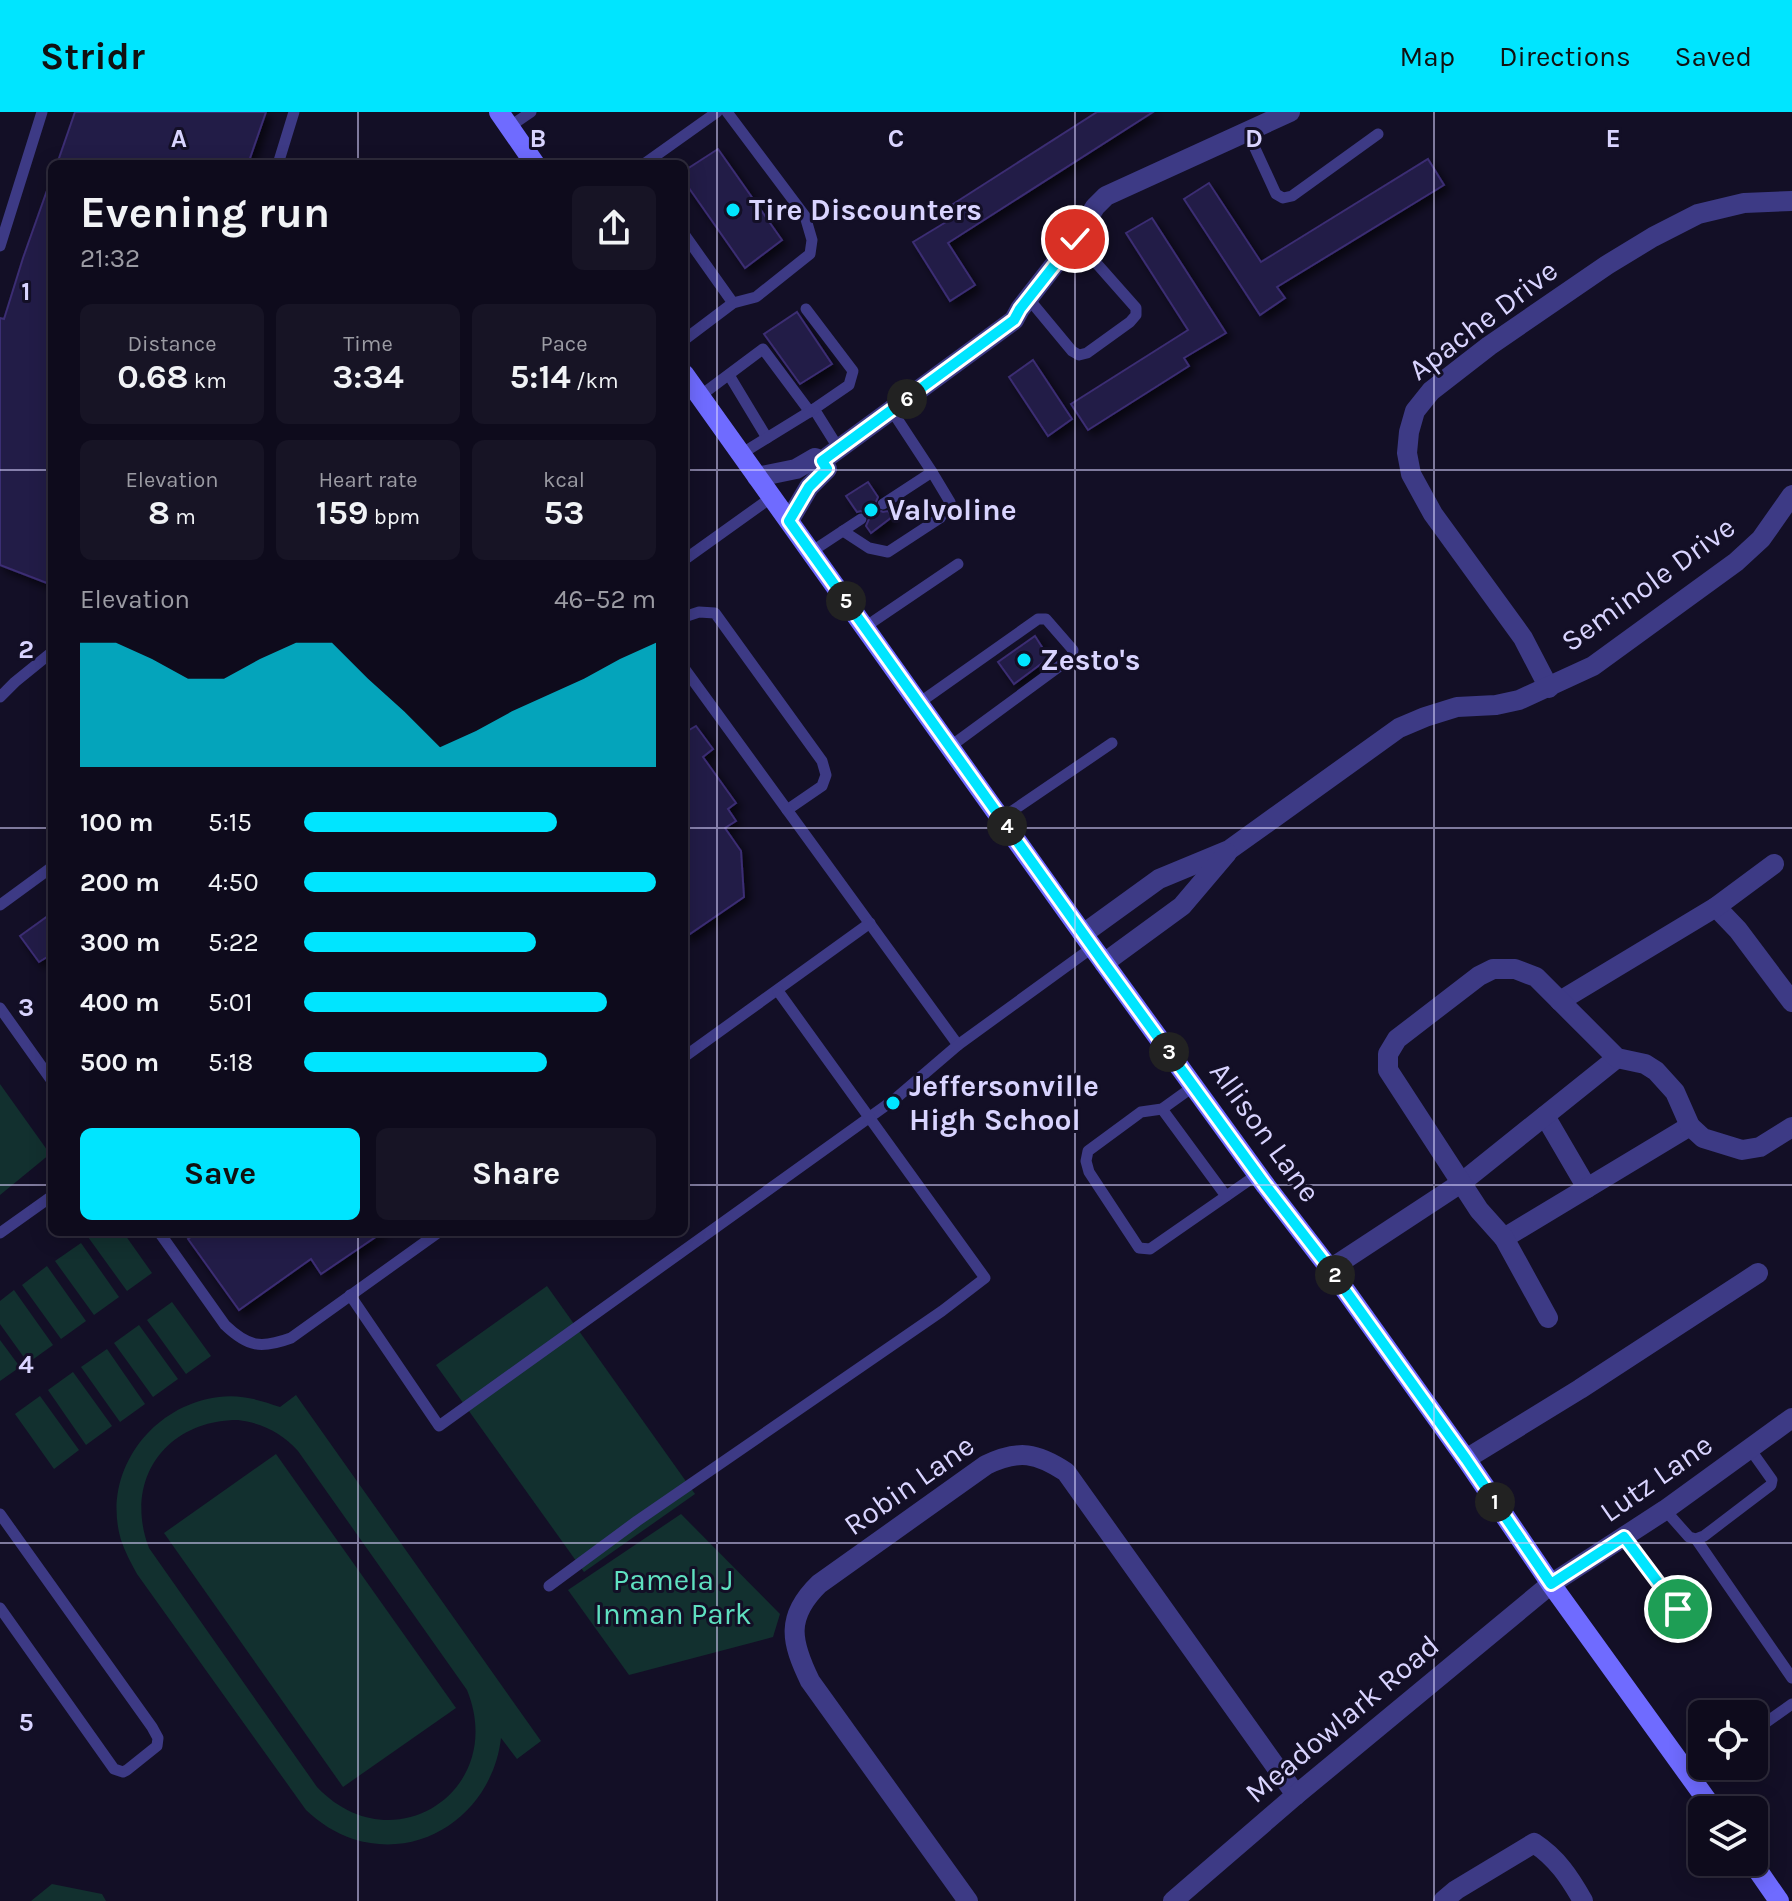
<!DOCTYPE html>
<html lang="en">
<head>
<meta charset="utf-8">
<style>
  :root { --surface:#0e0b1c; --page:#171425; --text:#f1f3f6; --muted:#9b9ba3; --line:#2e2b3b; --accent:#00e5ff }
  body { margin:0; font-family:Karla,sans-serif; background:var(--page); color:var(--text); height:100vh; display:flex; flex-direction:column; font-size:30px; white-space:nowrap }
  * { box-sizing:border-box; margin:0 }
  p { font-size:26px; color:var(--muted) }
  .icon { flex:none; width:44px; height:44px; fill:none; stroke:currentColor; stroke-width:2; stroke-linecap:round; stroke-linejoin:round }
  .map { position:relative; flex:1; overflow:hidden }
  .panel { position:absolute; left:48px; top:48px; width:640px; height:1076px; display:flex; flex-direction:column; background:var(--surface); border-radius:12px; box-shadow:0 4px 20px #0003,0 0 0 2px var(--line) }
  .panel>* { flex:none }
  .fabs { position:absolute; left:1688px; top:1588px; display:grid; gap:16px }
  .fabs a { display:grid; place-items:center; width:80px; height:80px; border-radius:12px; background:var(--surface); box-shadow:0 4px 20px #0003,0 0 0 2px var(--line); font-size:40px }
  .pin { position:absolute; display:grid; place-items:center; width:68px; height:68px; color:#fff; margin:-34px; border:4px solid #fff; border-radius:50%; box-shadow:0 2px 8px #0007 }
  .km { position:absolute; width:40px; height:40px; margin:-20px; border-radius:50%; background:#222; color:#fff; font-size:22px; line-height:40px; text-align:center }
  .round { display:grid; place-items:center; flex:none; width:84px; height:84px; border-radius:12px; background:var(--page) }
  .overview { display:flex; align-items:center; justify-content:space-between; height:136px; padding:0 32px }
  h1 { font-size:44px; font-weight:700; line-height:60px }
  .metrics { display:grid; grid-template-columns:repeat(3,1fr); gap:12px; height:136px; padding:8px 32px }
  .metrics div { display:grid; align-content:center; border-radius:12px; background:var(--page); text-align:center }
  .metrics b { font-size:34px; font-weight:700 }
  .metrics small { font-size:22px; font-weight:400 }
  .metrics p { font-size:22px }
  .chart { height:224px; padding:16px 32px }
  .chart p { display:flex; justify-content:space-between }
  .chart svg { width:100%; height:144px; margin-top:8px; fill:var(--accent); opacity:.7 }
  .action { display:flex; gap:16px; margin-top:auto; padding:16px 32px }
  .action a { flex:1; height:92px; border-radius:12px; background:var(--accent); color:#111; font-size:32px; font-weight:700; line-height:92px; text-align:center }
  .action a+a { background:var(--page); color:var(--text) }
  ul { padding:0 32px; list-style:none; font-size:26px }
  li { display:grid; grid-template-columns:128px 96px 1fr; align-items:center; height:60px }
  li i { height:20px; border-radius:10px; background:var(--accent) }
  header { display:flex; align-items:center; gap:48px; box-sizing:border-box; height:112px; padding:0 40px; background:var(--accent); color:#111 }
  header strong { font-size:38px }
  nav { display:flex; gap:44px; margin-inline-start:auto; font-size:28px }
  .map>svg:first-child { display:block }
</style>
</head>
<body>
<header>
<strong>Stridr</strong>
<nav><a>Map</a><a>Directions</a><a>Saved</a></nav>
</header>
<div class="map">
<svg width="1792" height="1789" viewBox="0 0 1792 1789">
  <defs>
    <filter id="shadow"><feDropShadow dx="5" dy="5" stdDeviation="4" flood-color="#0009"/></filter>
  </defs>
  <rect width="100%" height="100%" fill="#130f26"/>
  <g fill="#12302f" fill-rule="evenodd">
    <path d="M0,972L50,1042L0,1083Z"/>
    <path d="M95,1120H123L152,1161L127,1179L88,1125Z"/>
    <path d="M81,1131L119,1185L94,1203L55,1149Z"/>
    <path d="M47,1154L86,1209L61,1227L22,1173Z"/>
    <path d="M547,1174L695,1382L584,1460L436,1253Z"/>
    <path d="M14,1178L53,1233L28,1251L0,1212V1189Z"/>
    <path d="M172,1190L211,1244L186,1262L147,1208Z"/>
    <path d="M139,1213L178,1267L153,1285L114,1231Z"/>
    <path d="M0,1228L20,1255L0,1269Z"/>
    <path d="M107,1237L145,1292L120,1310L81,1255Z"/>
    <path d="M73,1260L112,1314L86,1333L48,1278Z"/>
    <path d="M296,1283L541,1629L517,1647L501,1626C493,1697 426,1750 353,1727C335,1721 320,1711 306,1698L137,1462C131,1451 125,1440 121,1428C101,1361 151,1293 219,1285C240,1282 260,1288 280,1295ZM238,1308C262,1311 282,1321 298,1339L467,1578C508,1679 392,1754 317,1675L149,1436C123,1368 166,1308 238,1308Z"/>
    <path d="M40,1284L79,1338L54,1357L15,1302Z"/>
    <path d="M276,1342L456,1596L343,1675L164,1421Z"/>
    <path d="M681,1402L780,1502L773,1525L629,1563L568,1478Z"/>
    <path d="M52,1772L102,1782L106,1789H31Z"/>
  </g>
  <g fill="#241b47" stroke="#3b2d73" stroke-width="2" filter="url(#shadow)">
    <path d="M75,0H266L248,52H57Z"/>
    <path d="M1097,0H1153L948,131L975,173L950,189L913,130L956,104L950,94Z"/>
    <path d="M718,37L782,128L745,156L684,69V59Z"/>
    <path d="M1428,47L1444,73L1277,175L1285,186L1260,203L1184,87L1209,71L1261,150Z"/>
    <path d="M50,70H52V473L0,453V206L4,207L23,146Z"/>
    <path d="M1152,106L1226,221L1184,246L1189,254L1088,318L1071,292L1188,218L1126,121Z"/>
    <path d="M797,200L832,252L800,272L764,222Z"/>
    <path d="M1033,248L1072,307L1048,324L1009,265Z"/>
    <path d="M868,370L878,385L875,392L876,397L883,400L888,399L892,405L871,421L866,414L869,407L868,402L861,399L857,400L846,384Z"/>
    <path d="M1035,524L1049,546L1014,572L998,550Z"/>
    <path d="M696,614L713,637L703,645L736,691L728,697L736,709L725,716L741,739L744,785L684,826V621Z"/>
    <path d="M52,801V842L39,850L20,824Z"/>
    <path d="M197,1120H383L321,1162L311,1147L239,1198L188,1127Z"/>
  </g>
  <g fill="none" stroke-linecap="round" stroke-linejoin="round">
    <g stroke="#3d3a85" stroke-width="11">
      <path d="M509,15L531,0"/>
      <path d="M1247,19L1276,82L1283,86L1292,84L1378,22"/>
      <path d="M278,52L294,0"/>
      <path d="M644,52L717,0"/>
      <path d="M684,122L733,191"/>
      <path d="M0,134L42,0"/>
      <path d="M1028,186L1072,239L1079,243L1087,241L1130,210L1136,203V196L1075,127"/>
      <path d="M806,197L853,259L849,273L814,297L839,337"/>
      <path d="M684,228L733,191L756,185L810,142L812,128L805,104L727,0"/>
      <path d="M729,263L767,326"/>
      <path d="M700,284L763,237L810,300"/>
      <path d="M741,342L814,297"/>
      <path d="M883,392L932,360L892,299"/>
      <path d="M843,419L869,436L888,440L940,406L950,390L932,360"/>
      <path d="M811,440L861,407"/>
      <path d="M684,448L772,385"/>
      <path d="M684,505L699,500L715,501L822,649L826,663L822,674L787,698"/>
      <path d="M865,515L958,452"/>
      <path d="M684,556L958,933"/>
      <path d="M0,585L15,570L52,540"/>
      <path d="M919,591L1038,507H1046L1073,538L1072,545L951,634"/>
      <path d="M1002,706L1112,631"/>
      <path d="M0,793L52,755"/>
      <path d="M0,896L52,969"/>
      <path d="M684,945L870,811"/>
      <path d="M1194,974L1162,997L1141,1000L1088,1039L1086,1049L1089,1060L1139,1136L1150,1137L1258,1062"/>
      <path d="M1162,997L1226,1084"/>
      <path d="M159,1120L225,1213C248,1235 261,1237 291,1226L439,1120"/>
      <path d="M0,1121L52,1084"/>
      <path d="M350,1183L439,1314L895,987L958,933L1093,835"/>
      <path d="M1665,1398L1689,1425L1696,1427L1704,1424L1771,1373L1772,1368L1750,1337"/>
      <path d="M0,1402L152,1615L158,1626L157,1634L127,1658L123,1660L114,1657L0,1496"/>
      <path d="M1624,1425L1678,1497"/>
      <path d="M1696,1427L1792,1566"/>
      <path d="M549,1474L637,1409L942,1199L985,1166L778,879"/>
      <path d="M1754,1619L1792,1592"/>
      <path d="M1690,1665L1706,1654"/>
    </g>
    <g stroke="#3d3a85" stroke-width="20">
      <path d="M757,365L796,357L815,346L822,349L1014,208L1020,197L1080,120L1095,95L1106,84L1290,0"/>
      <path d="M789,409L809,375L827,357L822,349"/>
      <path d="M1549,576L1523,526L1433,402L1411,362L1407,341L1409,320L1415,299L1431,279L1489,234L1607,153L1653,125L1698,102L1744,91L1792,89"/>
      <path d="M1716,795L1738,818L1792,890"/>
      <path d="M1083,822L1159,767L1229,738L1399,616L1425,605L1457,595L1496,593L1519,588L1593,554L1736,450L1761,427L1792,383"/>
      <path d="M1104,851L1182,794L1227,741"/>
      <path d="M1560,889L1716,795L1774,752"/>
      <path d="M1545,1004L1587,1076"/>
      <path d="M1504,1126L1690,1014"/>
      <path d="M1330,1157L1461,1071L1617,946"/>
      <path d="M1548,1206L1504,1126L1479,1098L1388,958V942L1397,927L1479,864L1493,857H1515L1536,865L1617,946L1645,952L1656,959L1675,980L1690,1014L1703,1026L1742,1038L1760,1035L1792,1015"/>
      <path d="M1466,1347L1580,1277L1758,1161"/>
      <path d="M968,1789L810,1569C791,1530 785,1505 819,1472L986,1353C1019,1337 1037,1341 1066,1360L1296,1683"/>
      <path d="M1173,1789L1296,1683L1551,1472L1665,1398L1792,1306"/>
      <path d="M1443,1789L1456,1778L1534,1731C1557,1746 1570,1766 1583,1789"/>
    </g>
    <g stroke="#6f6bff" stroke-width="20">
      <path d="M499,0L535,52"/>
      <path d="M684,262L1083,822L1266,1074L1330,1157L1466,1347L1551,1472L1714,1698"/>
      <path d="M1752,1750L1779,1789"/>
    </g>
  </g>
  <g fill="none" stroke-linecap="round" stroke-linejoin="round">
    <g stroke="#fff" stroke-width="16">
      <path id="route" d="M1075,127L1020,197L1014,208L822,349L827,357L809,375L789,409L1104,851L1266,1074L1330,1157L1466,1347L1551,1472L1624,1425L1678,1497"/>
    </g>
    <use href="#route" stroke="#00e5ff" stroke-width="10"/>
  </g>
  <path fill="none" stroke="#d9d4ff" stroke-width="2" stroke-opacity="0.55" d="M358,0V52M717,0V1789M1075,0V1789M1434,0V1789M0,358H52M684,358H1792M0,716H52M684,716H1792M0,1073H52M684,1073H1792M358,1120V1789M0,1431H1792"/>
  <g fill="#00e5ff" stroke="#130f26" stroke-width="3">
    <circle cx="733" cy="98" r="8"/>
    <circle cx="871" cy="398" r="8"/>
    <circle cx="1024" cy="548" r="8"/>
    <circle cx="893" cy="991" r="8"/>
  </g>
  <g text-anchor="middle" stroke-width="6" stroke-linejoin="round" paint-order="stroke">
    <g font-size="30" font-weight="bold" fill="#d9d4ff" stroke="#130f26" text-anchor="start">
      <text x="749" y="108">Tire Discounters</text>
      <text x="887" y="408">Valvoline</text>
      <text x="1040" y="558">Zesto's</text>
      <text x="909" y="984">Jeffersonville<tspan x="909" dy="34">High School</tspan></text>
    </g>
    <g font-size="30" fill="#d9d4ff" stroke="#130f26">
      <text transform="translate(1483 208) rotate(-37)" y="10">Apache Drive</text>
      <text transform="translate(1648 472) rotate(-36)" y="10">Seminole Drive</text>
      <text transform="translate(1265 1020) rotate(54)" y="10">Allison Lane</text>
      <text transform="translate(1656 1366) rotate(-35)" y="10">Lutz Lane</text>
      <text transform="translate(909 1373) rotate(-35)" y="10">Robin Lane</text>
      <text transform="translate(1342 1607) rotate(-40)" y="10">Meadowlark Road</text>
    </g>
    <g font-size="30" fill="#5fe0c0" stroke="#130f26">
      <text x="673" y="1478">Pamela J<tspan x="673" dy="34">Inman Park</tspan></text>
    </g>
  </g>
  <g font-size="26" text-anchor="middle" font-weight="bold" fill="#d9d4ff" stroke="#130f26" stroke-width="6" stroke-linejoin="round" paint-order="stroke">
    <text x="179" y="35">A</text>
    <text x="538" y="35">B</text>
    <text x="896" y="35">C</text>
    <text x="1254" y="35">D</text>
    <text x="1613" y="35">E</text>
    <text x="26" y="188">1</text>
    <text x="26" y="546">2</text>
    <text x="26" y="904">3</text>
    <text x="26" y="1261">4</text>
    <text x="26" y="1619">5</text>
  </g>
</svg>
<div class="fabs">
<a><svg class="icon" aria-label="locate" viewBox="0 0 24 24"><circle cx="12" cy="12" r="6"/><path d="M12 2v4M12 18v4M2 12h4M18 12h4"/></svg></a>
<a><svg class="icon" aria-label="layers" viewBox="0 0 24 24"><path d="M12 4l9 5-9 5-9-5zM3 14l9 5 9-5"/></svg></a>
</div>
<div class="pin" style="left:1678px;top:1497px;background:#1e9e55"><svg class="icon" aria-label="arrive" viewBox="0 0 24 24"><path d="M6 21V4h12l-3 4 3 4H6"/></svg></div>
<div class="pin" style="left:1075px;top:127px;background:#d93025"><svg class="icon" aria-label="check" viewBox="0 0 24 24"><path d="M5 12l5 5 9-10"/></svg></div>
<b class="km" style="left:1495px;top:1390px">1</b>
<b class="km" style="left:1335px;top:1163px">2</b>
<b class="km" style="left:1169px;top:940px">3</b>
<b class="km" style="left:1007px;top:714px">4</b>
<b class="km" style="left:846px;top:489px">5</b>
<b class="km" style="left:907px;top:287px">6</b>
<section class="panel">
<div class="overview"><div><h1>Evening run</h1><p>21:32</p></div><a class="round"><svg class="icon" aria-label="share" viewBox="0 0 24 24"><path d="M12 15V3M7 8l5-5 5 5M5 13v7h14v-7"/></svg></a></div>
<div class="metrics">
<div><p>Distance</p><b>0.68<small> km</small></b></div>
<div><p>Time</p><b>3:34</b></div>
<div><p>Pace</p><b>5:14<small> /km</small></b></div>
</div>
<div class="metrics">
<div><p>Elevation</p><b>8<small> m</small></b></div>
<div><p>Heart rate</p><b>159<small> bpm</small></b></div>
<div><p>kcal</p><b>53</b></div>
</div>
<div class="chart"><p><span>Elevation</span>46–52 m</p>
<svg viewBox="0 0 160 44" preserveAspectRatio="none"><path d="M0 44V6L10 6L20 11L30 17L40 17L50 11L60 6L70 6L80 17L90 27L100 38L110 33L120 27L130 22L140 17L150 11L160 6V44z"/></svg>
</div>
<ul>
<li><b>100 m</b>5:15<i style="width:72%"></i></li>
<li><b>200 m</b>4:50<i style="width:100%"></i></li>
<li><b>300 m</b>5:22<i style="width:66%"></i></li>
<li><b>400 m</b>5:01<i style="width:86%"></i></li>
<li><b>500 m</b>5:18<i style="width:69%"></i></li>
</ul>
<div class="action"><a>Save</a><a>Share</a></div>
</section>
</div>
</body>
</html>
